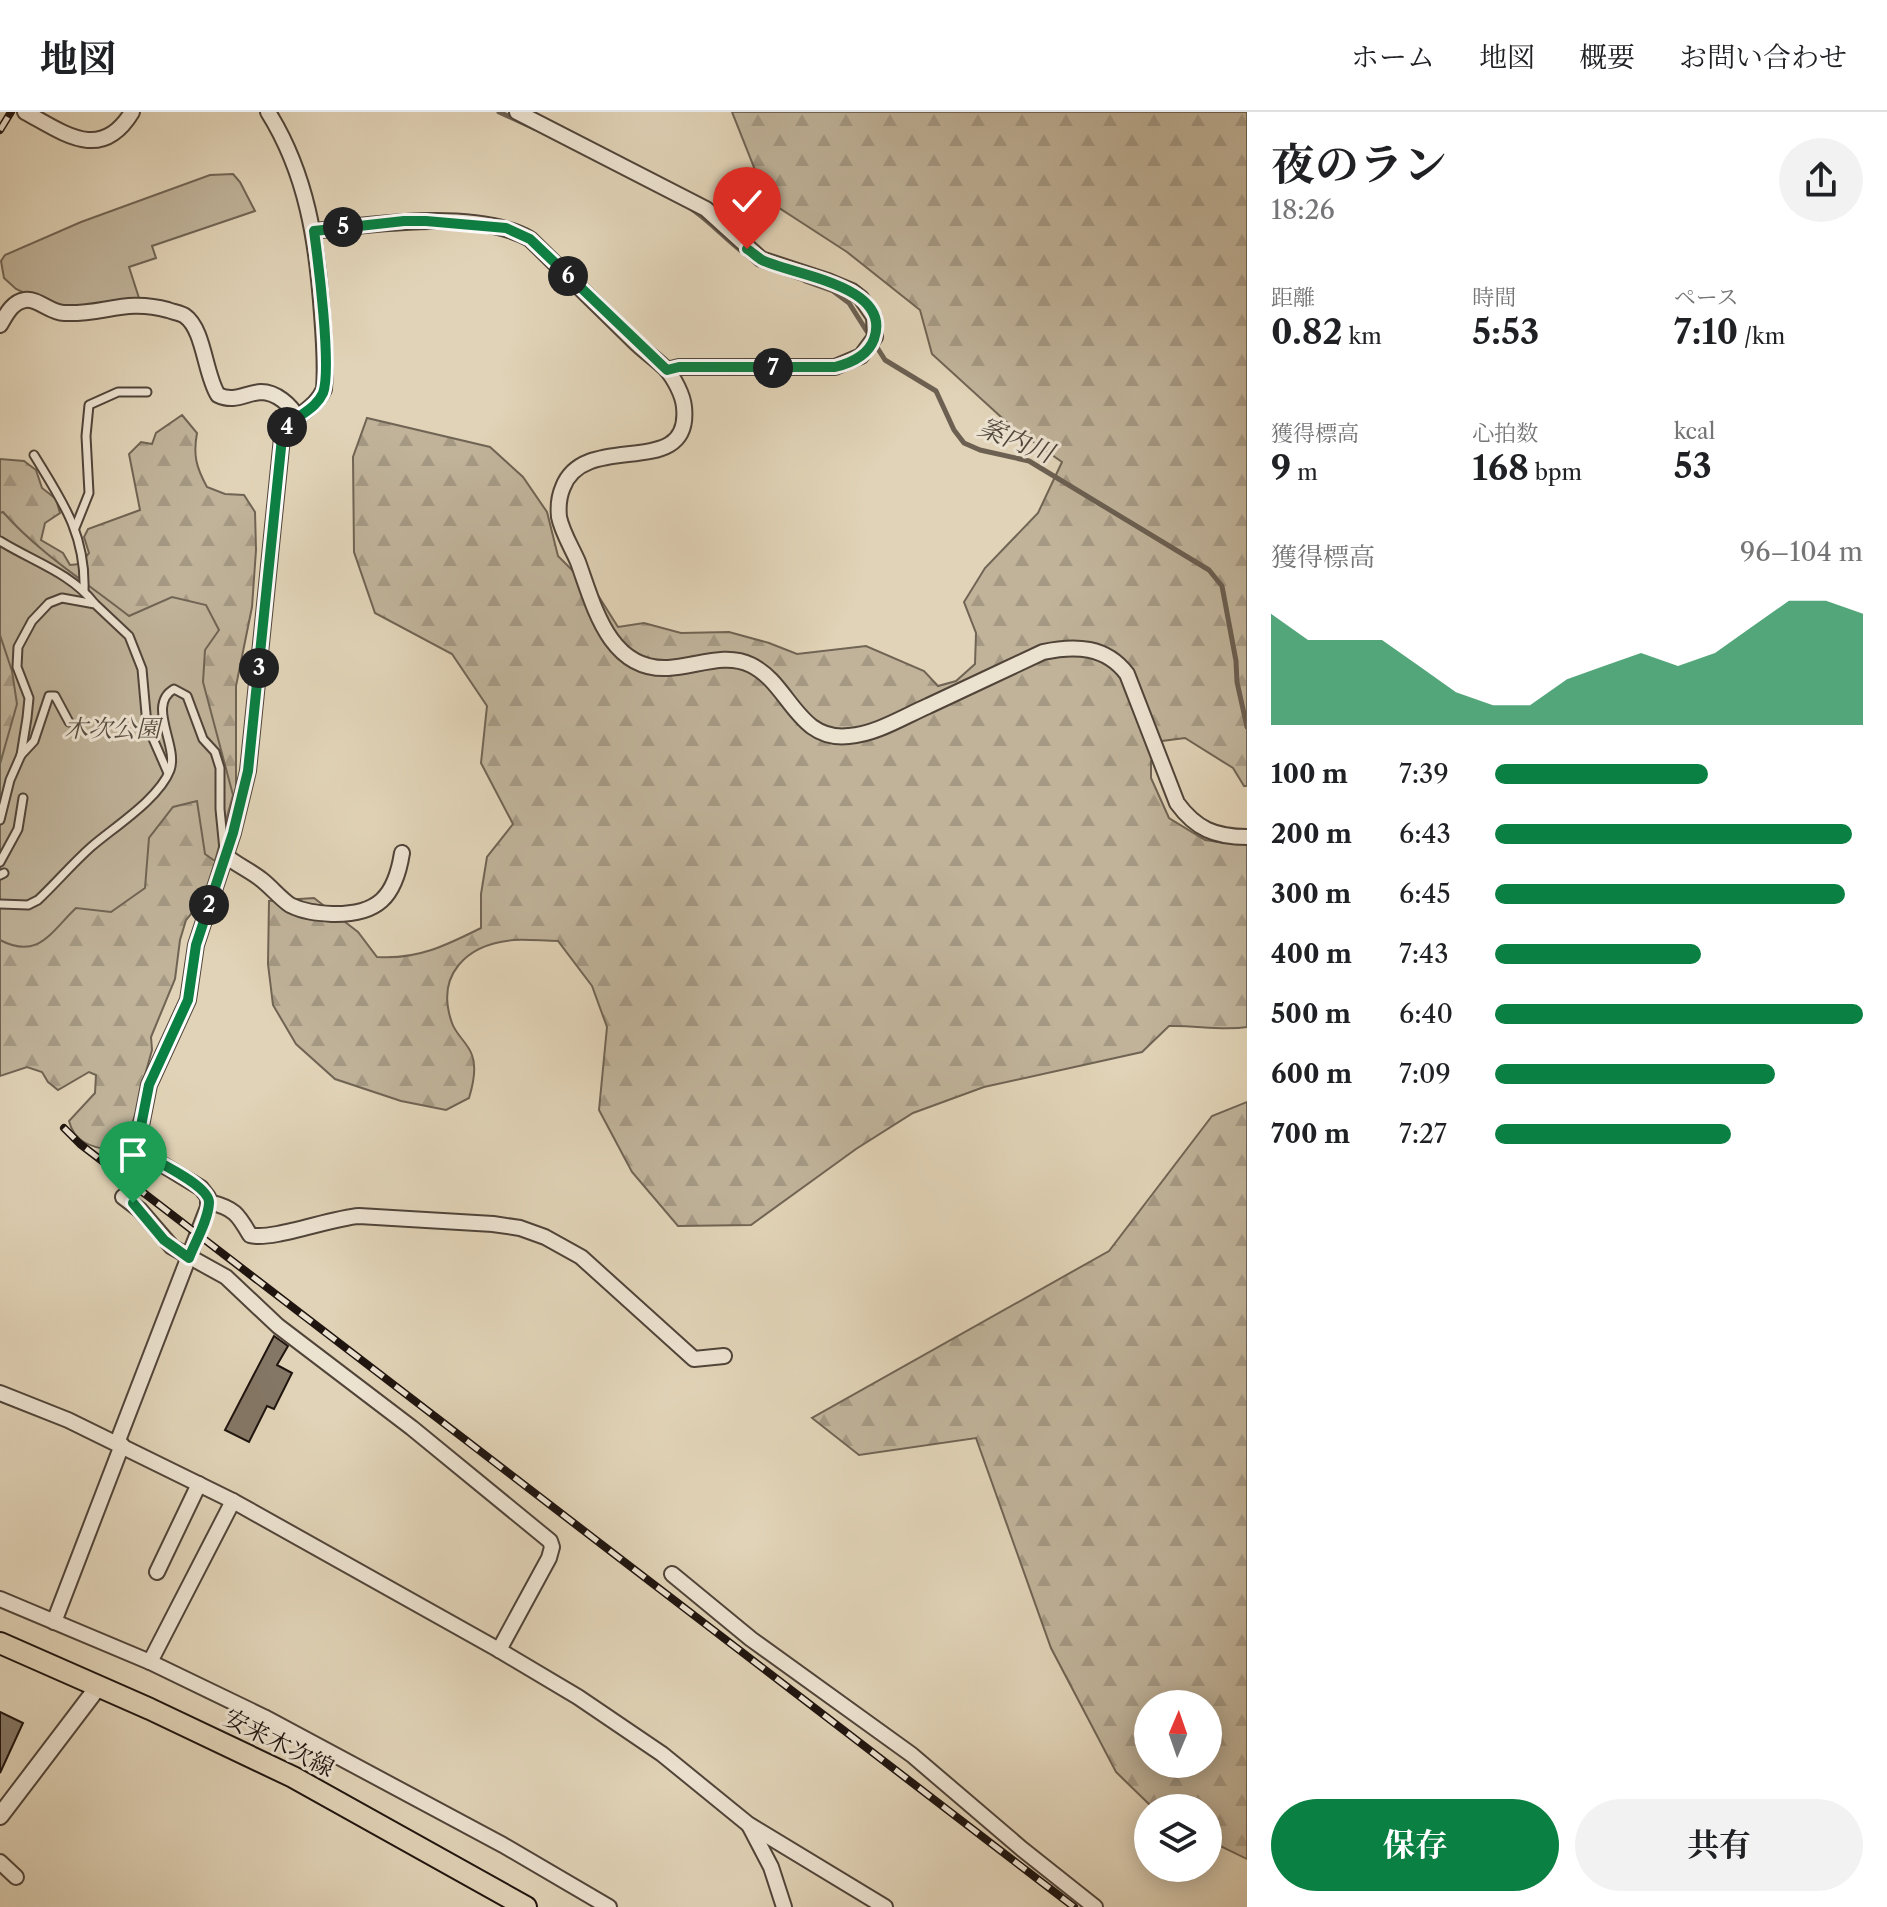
<!DOCTYPE html>
<html lang="ja">
<head>
<meta charset="utf-8">
<style>
  :root { --surface:#fff; --page:#f2f2f2; --text:#202124; --muted:#757577; --line:#e0e0e0; --accent:#0b8043 }
  body { margin:0; font-family:"Libre Caslon Text","Noto Serif JP",serif; background:var(--page); color:var(--text); height:100vh; display:flex; flex-direction:column; font-size:30px; white-space:nowrap }
  * { box-sizing:border-box; margin:0 }
  p { font-size:26px; color:var(--muted) }
  .icon { flex:none; width:44px; height:44px; fill:none; stroke:currentColor; stroke-width:2; stroke-linecap:round; stroke-linejoin:round }
  .map { position:relative; flex:1; overflow:hidden }
  .panel { display:flex; flex-direction:column; background:var(--surface); width:640px }
  .panel>* { flex:none }
  .needle { width:52px; rotate:2deg }
  .tools { position:absolute; left:1134px; top:1578px; display:grid; gap:16px }
  .tools a { display:grid; place-items:center; width:88px; height:88px; border-radius:50%; background:var(--surface); box-shadow:0 4px 20px #0003; font-size:40px }
  .pin { position:absolute; display:grid; place-items:center; width:68px; height:68px; color:#fff; margin:-82px -34px; border-radius:50% 50% 50% 0; rotate:-45deg; box-shadow:0 0 8px #0007 }
  .pin .icon { rotate:45deg }
  .km { position:absolute; width:40px; height:40px; margin:-20px; border-radius:50%; background:#222; color:#fff; font-size:22px; line-height:40px; text-align:center }
  .round { display:grid; place-items:center; flex:none; width:84px; height:84px; border-radius:42px; background:var(--page) }
  .summary { display:flex; align-items:center; justify-content:space-between; height:136px; padding:0 24px }
  h1 { font-size:44px; font-weight:700; line-height:60px }
  .figures { display:grid; grid-template-columns:repeat(3,1fr); gap:12px; height:136px; padding:8px 24px }
  .figures div { display:grid; align-content:center }
  .figures b { font-size:34px; font-weight:700 }
  .figures small { font-size:22px; font-weight:400 }
  .figures p { font-size:22px }
  .chart { height:224px; padding:16px 24px }
  .chart p { display:flex; justify-content:space-between }
  .chart svg { width:100%; height:144px; margin-top:8px; fill:var(--accent); opacity:.7 }
  .primary-button { display:flex; gap:16px; margin-top:auto; padding:16px 24px }
  .primary-button a { flex:1; height:92px; border-radius:48px; background:var(--accent); color:#fff; font-size:32px; font-weight:700; line-height:92px; text-align:center }
  .primary-button a+a { background:var(--page); color:var(--text) }
  ul { padding:0 24px; list-style:none; font-size:26px }
  li { display:grid; grid-template-columns:128px 96px 1fr; align-items:center; height:60px }
  li i { height:20px; border-radius:10px; background:var(--accent) }
  header { display:flex; align-items:center; gap:48px; box-sizing:border-box; height:112px; padding:0 40px; background:var(--surface); border-bottom:2px solid var(--line) }
  header strong { font-size:38px }
  nav { display:flex; gap:44px; margin-inline-start:auto; font-size:28px }
  main { display:flex; flex:1; min-height:0 }
  .map>svg:first-child { display:block }
</style>
</head>
<body>
<header>
<strong>地図</strong>
<nav><a>ホーム</a><a>地図</a><a>概要</a><a>お問い合わせ</a></nav>
</header>
<main>
<div class="map">
<svg width="1247" height="1795" viewBox="0 0 1247 1795">
  <defs>
    <pattern id="forest-firs" width="22" height="20" patternUnits="userSpaceOnUse" patternTransform="scale(2)"><rect width="22" height="20" fill="#c0b39a"/><path d="M5 1l3.5 6h-7zM16 11l3.5 6h-7z" fill="#a59984"/></pattern>
  </defs>
  <rect width="100%" height="100%" fill="#e1d3b7"/>
  <filter id="stains"><feTurbulence type="fractalNoise" baseFrequency=".0025" numOctaves="4"/><feColorMatrix values="0 0 0 0 .2 0 0 0 0 .09 0 0 0 0 .02 0 0 0 .5 -.17"/></filter>
  <radialGradient id="worn" r=".72"><stop offset=".6" stop-color="#630" stop-opacity="0"/><stop offset="1" stop-color="#630" stop-opacity=".3"/></radialGradient>
  <g fill="url(#forest-firs)" stroke="#706454" stroke-width="2" fill-rule="evenodd">
    <path d="M732,0H1247V674H1244L1233,656L1185,626L1162,629L1151,649V666L1169,706L1205,728L1234,732L1247,731V915C1222,919 1195,913 1169,914L1142,940L984,975L913,1001L856,1037L751,1113L678,1114L632,1060L599,998L607,915L592,874L558,829C544,829 528,827 514,828C466,832 435,863 452,911C456,923 468,931 472,943C477,956 473,973 469,986L446,998L401,989L335,967L296,932L273,893L268,852L269,789L314,786L358,820L377,845C417,848 447,833 481,816V782L487,745L513,712L481,651L487,594L452,542L375,501L354,440L353,345L367,306L490,335L523,365L547,400L558,444L599,485L618,515L644,511L681,521L729,520L769,531L797,542L866,534L924,559L938,574L956,569L975,552L976,521L964,490L985,456L1038,401L1062,350L1012,315L932,242L920,198L847,140L767,88Z"/>
    <path d="M182,303L197,321C193,343 196,355 207,375L225,382L244,383L255,400L256,438L252,495L236,574V683L230,712L206,784L186,808L180,828L175,867L151,925L152,938L145,963L146,973L133,1009L134,1019L110,1038C91,1035 74,1030 69,1009L95,981L96,963L89,960L58,978L48,970L42,960L27,955L0,964V347L24,349L36,358L42,376L56,387L60,401L45,411L41,428L63,441L70,453L80,452L89,441L84,425L88,417L140,398L129,342L141,330L152,332L156,321Z"/>
    <path d="M1247,990V1747L1208,1728V1696H1153L1116,1660L1051,1536L976,1326L859,1343L812,1306L1109,1139L1212,1004ZM1208,1592V1652H1148V1592Z"/>
  </g>
  <g fill="#c0b39a" stroke="#706454" stroke-width="2">
    <path d="M233,62L240,70L255,99L152,134L156,146L129,155L139,186L78,197L57,196L16,177L4,166L1,149L5,143L81,110L210,63Z"/>
    <path d="M3,400C38,440 87,471 129,504L172,485L206,493L219,518L205,538L203,570L233,683L215,749L205,742L197,689L173,695L149,726L145,776L111,800L76,796C50,821 38,848 0,828V652L17,592L12,559L0,523V401Z"/>
  </g>
  <g fill="none" stroke-linecap="round" stroke-linejoin="round">
    <g stroke="#6c6052" stroke-width="5">
      <path d="M499,0L534,16"/>
      <path d="M689,95C713,111 731,134 755,149"/>
      <path d="M805,169L833,179L849,191L885,248L936,279L954,318L964,331L980,338L1029,349L1209,458L1222,474L1236,549L1237,570L1247,615"/>
    </g>
  </g>
  <g fill="#847766" stroke="#1f140f" stroke-width="2">
    <path d="M274,1224L288,1234L277,1253L292,1261L274,1297L267,1294L249,1330L225,1318Z"/>
    <path d="M0,1600L23,1611L0,1661Z"/>
  </g>
  <g fill="none" stroke-linecap="round" stroke-linejoin="round">
    <g stroke="#504439" stroke-width="11">
      <g id="service">
        <path d="M34,343C62,389 86,422 84,479"/>
        <path d="M75,416L89,381L86,324L89,293L118,280H147"/>
        <path d="M0,429C32,449 71,461 94,491"/>
        <path d="M21,643L34,629L49,584H55L69,610"/>
        <path d="M0,708L10,668L21,643L27,606L29,586L17,555L18,535L32,509L49,491L62,486L95,492L129,524L142,557L147,613L168,661"/>
        <path d="M0,750L18,717L23,686"/>
        <path d="M0,763L4,761"/>
        <path d="M0,792L28,793L38,788C56,771 72,752 91,735C114,715 159,687 170,658C179,634 146,593 174,577L187,584L203,627L215,640L220,656V697L224,738"/>
      </g>
    </g>
    <g stroke="#504439" stroke-width="18">
      <g id="minor">
        <path d="M25,0C64,21 101,51 132,0"/>
        <path d="M517,0L706,97L761,147L828,169L852,179L861,186L874,205L875,225L861,244L835,255H679L667,258"/>
        <path d="M314,119C372,112 478,97 530,127C565,161 599,195 634,229C644,239 656,247 666,257C674,266 683,283 684,295C692,370 585,317 563,375C559,384 558,395 559,405C562,420 572,436 578,450C594,494 609,559 668,556C695,555 725,540 751,553C790,572 797,630 849,624C876,622 903,605 928,594C966,576 1005,558 1043,540C1075,533 1106,534 1127,562L1177,691C1196,717 1215,725 1247,725"/>
        <path d="M0,213C6,203 12,190 25,188C38,186 50,201 64,201C104,203 125,186 168,198C173,200 181,201 185,204C204,217 205,263 218,283C235,291 245,281 261,280C276,280 291,293 297,305"/>
        <path d="M226,744C237,753 251,759 262,768C272,776 280,786 290,793C304,800 317,801 332,802C378,803 395,785 402,741"/>
        <path d="M123,1085L140,1098L172,1135L226,1165L278,1214L412,1316L550,1429L552,1435L549,1446L499,1538"/>
        <path d="M209,1090C234,1096 238,1102 250,1123C272,1129 330,1106 359,1104L493,1112L520,1116L545,1125L581,1145L694,1247L724,1244"/>
        <path d="M0,1281L68,1308L233,1389L499,1538L578,1585L662,1642L748,1712L885,1795"/>
        <path d="M117,1331L208,1095V1085L201,1076L140,1039V1019L149,973L188,888L196,833L233,721L248,659L282,326C290,303 315,299 324,277C326,252 324,227 322,202C317,131 307,62 268,0"/>
        <path d="M157,1460L199,1372"/>
        <path d="M672,1462L751,1527L912,1643L1022,1737L1095,1795"/>
        <path d="M0,1487L150,1550L264,1605L503,1733L609,1795"/>
        <path d="M54,1510L122,1333"/>
        <path d="M150,1550L233,1389"/>
        <path d="M749,1713L771,1755L784,1795"/>
        <path d="M0,1750L16,1765"/>
      </g>
    </g>
    <g stroke="#504439" stroke-width="20">
      <path id="tertiary" d="M0,1704L98,1575"/>
    </g>
    <g stroke="#1f140f" stroke-width="24">
      <path id="primary" d="M0,1531L150,1597L293,1665L526,1795"/>
    </g>
    <use href="#service" stroke="#ece2d0" stroke-width="7"/>
    <use href="#minor" stroke="#ece2d0" stroke-width="14"/>
    <use href="#tertiary" stroke="#ece2d0" stroke-width="16"/>
    <use href="#primary" stroke="#e1d3b7" stroke-width="20"/>
    <g stroke="#1f140f" stroke-width="8">
      <g id="rail">
        <path d="M0,18L11,0"/>
        <path d="M64,1016L80,1032L1074,1795"/>
      </g>
    </g>
    <use href="#rail" stroke="#ece2d0" stroke-width="5" stroke-dasharray="15" stroke-linecap="butt"/>
  </g>
  <g fill="none" stroke-linecap="round" stroke-linejoin="round">
    <g stroke="#fff" stroke-width="16">
      <path id="route" d="M133,1091L164,1128L189,1146C195,1130 208,1109 209,1091C210,1074 159,1051 144,1042L140,1039V1019L149,973L188,888L196,833L233,721L248,659L282,326C289,304 314,301 323,281C332,257 318,148 314,119L404,109H426L506,116L530,127L667,258L679,255H835C851,251 868,244 874,227C893,173 792,163 762,148C757,145 752,140 747,137"/>
    </g>
    <use href="#route" stroke="#0b8043" stroke-width="10"/>
  </g>
  <g text-anchor="middle" stroke-width="6" stroke-linejoin="round" paint-order="stroke">
    <g font-size="24" font-style="italic" fill="#574c40" stroke="#ece2d0">
      <text x="112" y="625">木次公園</text>
    </g>
    <g font-size="24" fill="#1f140f" stroke="#ece2d0">
      <text transform="translate(279 1631) rotate(27)" y="8">安来木次線</text>
    </g>
    <g font-size="26" font-style="italic" fill="#52463b" stroke="#ece2d0">
      <text transform="translate(1016 328) rotate(22)" y="9">案内川</text>
    </g>
  </g>
  <rect width="100%" height="100%" filter="url(#stains)"/>
  <rect width="100%" height="100%" fill="url(#worn)"/>
</svg>
<div class="tools">
<a><svg class="needle" viewBox="-14 -14 28 28"><path d="M0-13l5 13h-10z" fill="#e53935"/><path d="M0 13l5-13h-10z" fill="#757577"/></svg></a>
<a><svg class="icon" aria-label="layers" viewBox="0 0 24 24"><path d="M12 4l9 5-9 5-9-5zM3 14l9 5 9-5"/></svg></a>
</div>
<div class="pin" style="left:133px;top:1091px;background:#1e9e55"><svg class="icon" aria-label="arrive" viewBox="0 0 24 24"><path d="M6 21V4h12l-3 4 3 4H6"/></svg></div>
<div class="pin" style="left:747px;top:137px;background:#d93025"><svg class="icon" aria-label="check" viewBox="0 0 24 24"><path d="M5 12l5 5 9-10"/></svg></div>
<b class="km" style="left:209px;top:793px">2</b>
<b class="km" style="left:259px;top:556px">3</b>
<b class="km" style="left:287px;top:315px">4</b>
<b class="km" style="left:343px;top:115px">5</b>
<b class="km" style="left:568px;top:164px">6</b>
<b class="km" style="left:773px;top:256px">7</b>
</div>
<section class="panel">
<div class="summary"><div><h1>夜のラン</h1><p>18:26</p></div><a class="round"><svg class="icon" aria-label="share" viewBox="0 0 24 24"><path d="M12 15V3M7 8l5-5 5 5M5 13v7h14v-7"/></svg></a></div>
<div class="figures">
<div><p>距離</p><b>0.82<small> km</small></b></div>
<div><p>時間</p><b>5:53</b></div>
<div><p>ペース</p><b>7:10<small> /km</small></b></div>
</div>
<div class="figures">
<div><p>獲得標高</p><b>9<small> m</small></b></div>
<div><p>心拍数</p><b>168<small> bpm</small></b></div>
<div><p>kcal</p><b>53</b></div>
</div>
<div class="chart"><p><span>獲得標高</span>96–104 m</p>
<svg viewBox="0 0 160 44" preserveAspectRatio="none"><path d="M0 44V10L10 18L20 18L30 18L40 26L50 34L60 38L70 38L80 30L90 26L100 22L110 26L120 22L130 14L140 6L150 6L160 10V44z"/></svg>
</div>
<ul>
<li><b>100 m</b>7:39<i style="width:58%"></i></li>
<li><b>200 m</b>6:43<i style="width:97%"></i></li>
<li><b>300 m</b>6:45<i style="width:95%"></i></li>
<li><b>400 m</b>7:43<i style="width:56%"></i></li>
<li><b>500 m</b>6:40<i style="width:100%"></i></li>
<li><b>600 m</b>7:09<i style="width:76%"></i></li>
<li><b>700 m</b>7:27<i style="width:64%"></i></li>
</ul>
<div class="primary-button"><a>保存</a><a>共有</a></div>
</section>
</main>
</body>
</html>
